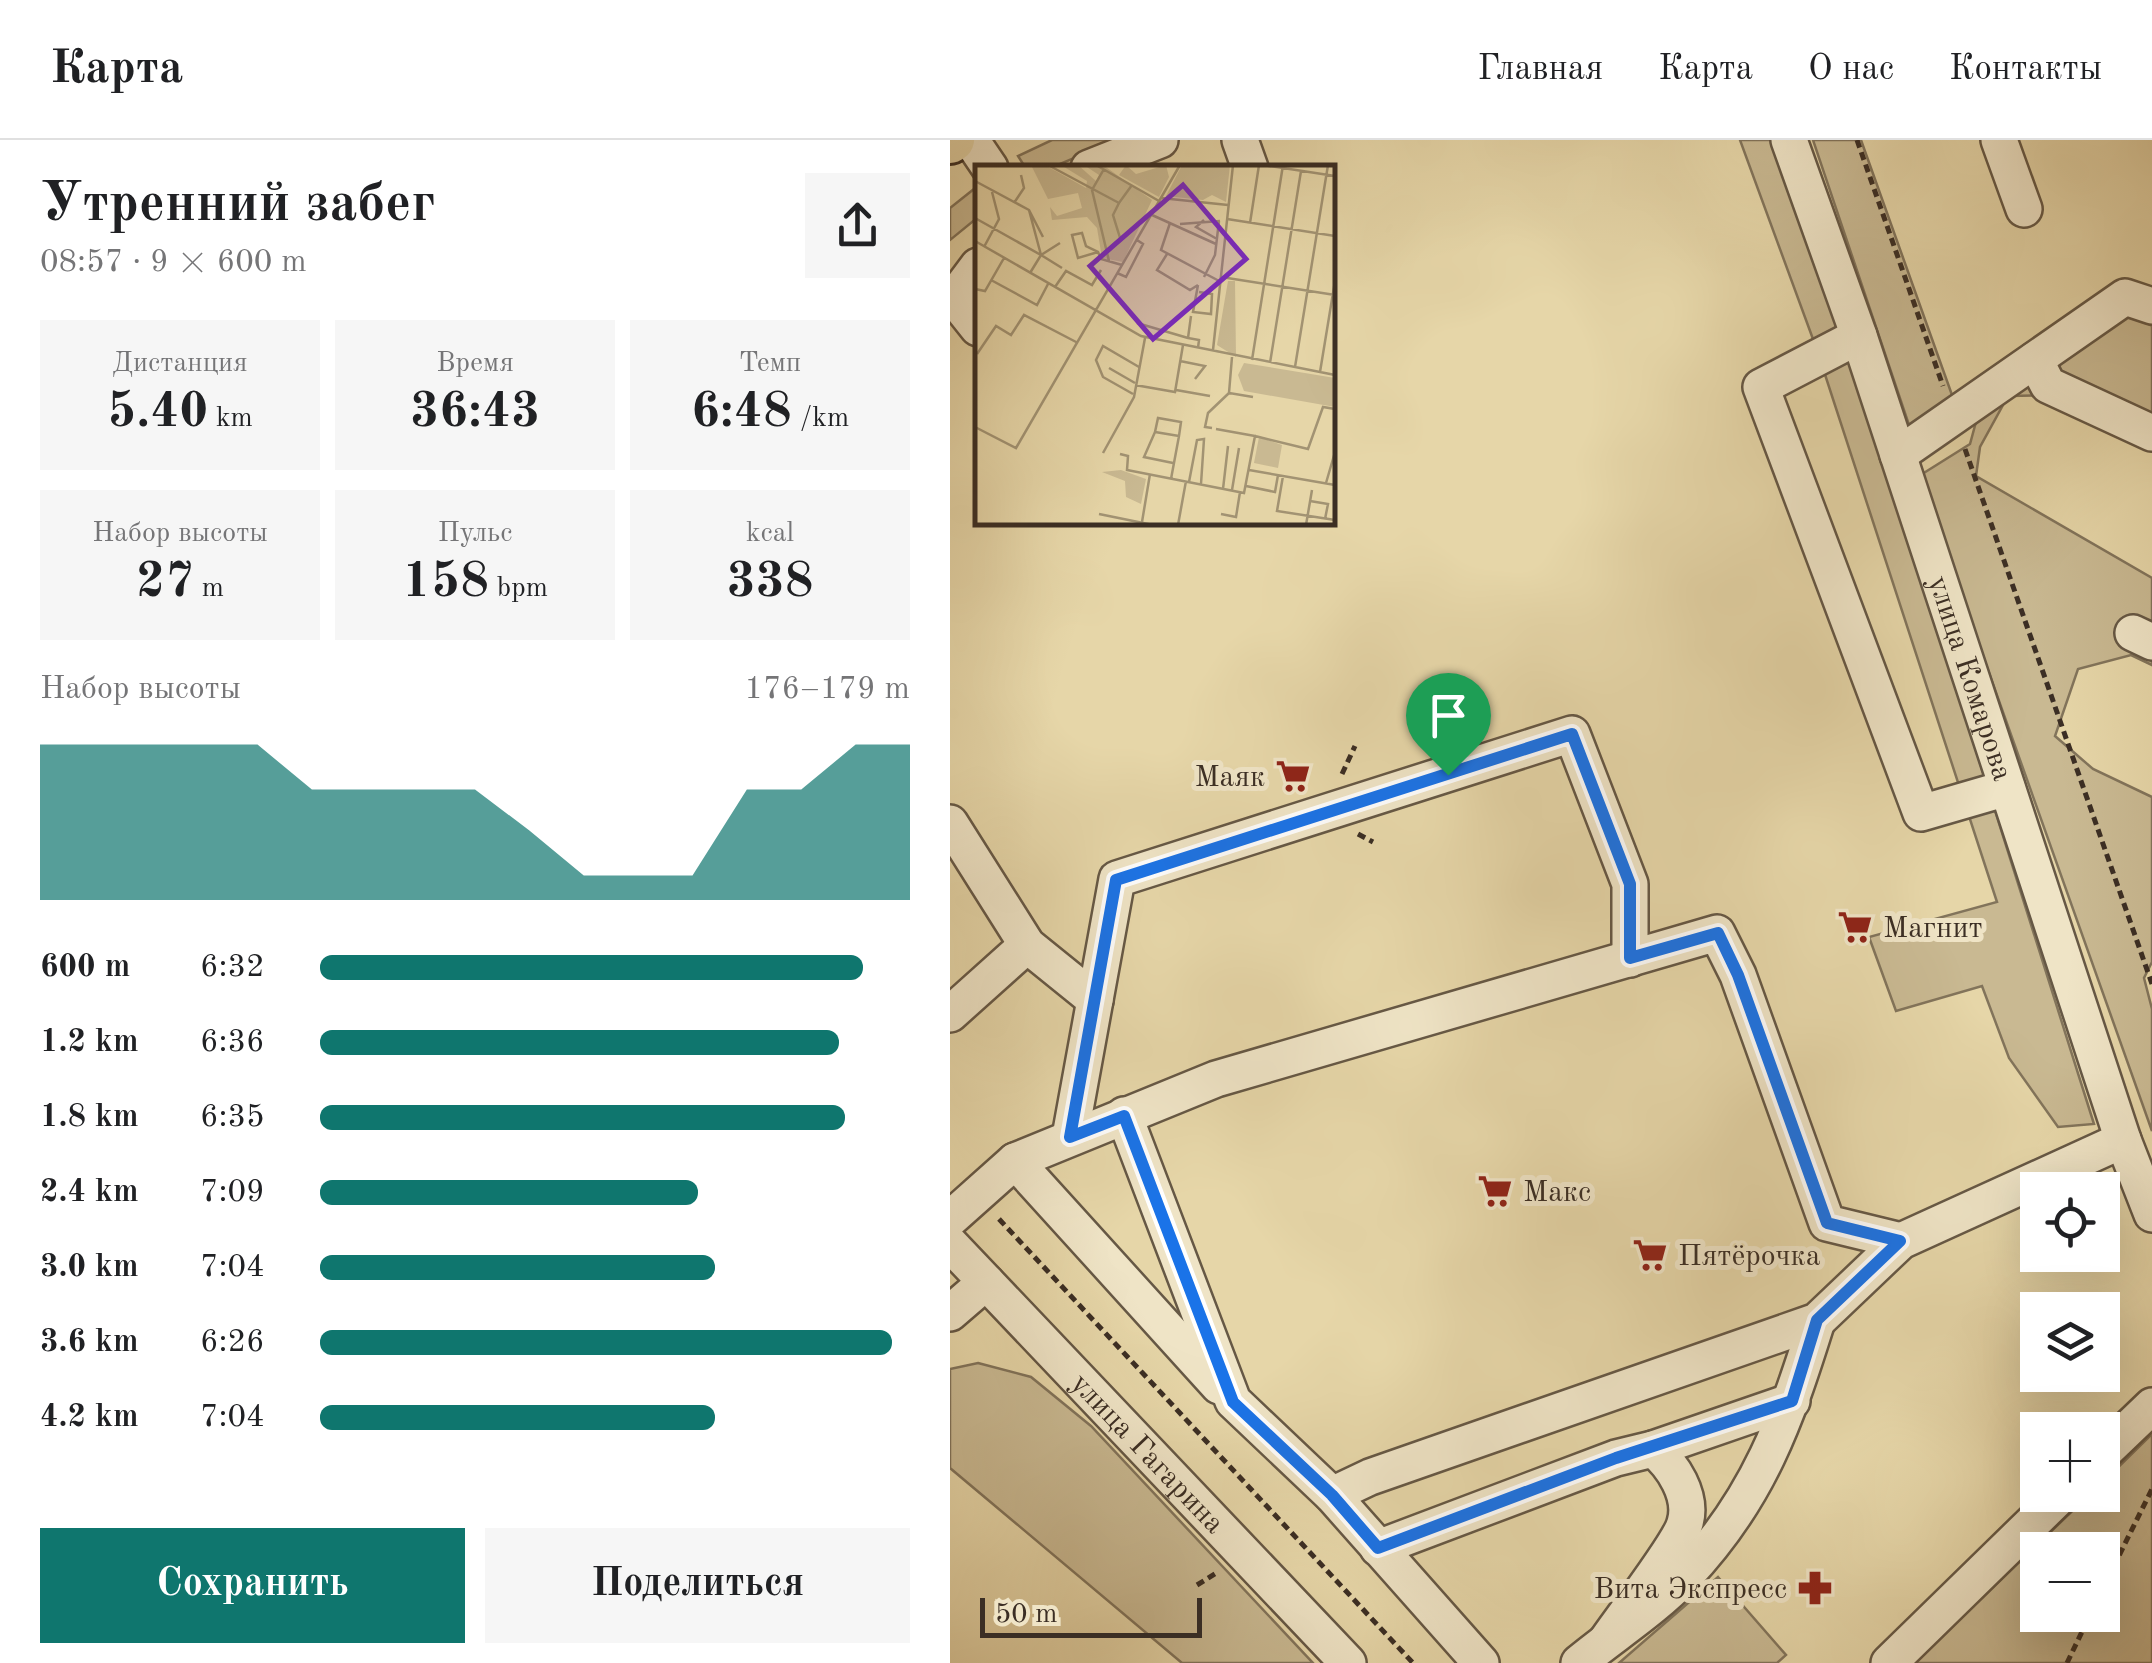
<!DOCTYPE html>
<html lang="ru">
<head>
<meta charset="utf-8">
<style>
  :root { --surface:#fff; --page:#f6f6f6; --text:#202124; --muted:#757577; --line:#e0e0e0; --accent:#0f766e }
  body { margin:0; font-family:"Old Standard TT",serif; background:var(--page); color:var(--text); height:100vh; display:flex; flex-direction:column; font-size:38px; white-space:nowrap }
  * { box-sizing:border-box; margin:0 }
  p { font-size:32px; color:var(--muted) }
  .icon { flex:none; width:55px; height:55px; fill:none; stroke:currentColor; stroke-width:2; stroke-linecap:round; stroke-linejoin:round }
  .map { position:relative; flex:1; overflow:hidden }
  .details { display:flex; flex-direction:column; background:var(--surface); width:950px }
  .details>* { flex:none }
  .tools { position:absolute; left:1070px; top:1032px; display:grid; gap:20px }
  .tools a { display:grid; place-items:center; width:100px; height:100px; border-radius:0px; background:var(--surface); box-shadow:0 10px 40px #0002; font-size:50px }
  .scale { position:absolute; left:30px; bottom:25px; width:222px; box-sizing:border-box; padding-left:10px; border:5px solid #3b2e24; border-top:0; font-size:28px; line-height:35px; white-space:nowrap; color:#3b2e24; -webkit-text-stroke:8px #efe4c6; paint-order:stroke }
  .pin { position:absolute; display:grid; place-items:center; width:85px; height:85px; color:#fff; margin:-102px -42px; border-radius:50% 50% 50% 0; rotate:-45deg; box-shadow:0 0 10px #0007 }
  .pin .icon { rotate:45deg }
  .round { display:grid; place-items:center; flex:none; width:105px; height:105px; border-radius:0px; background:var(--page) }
  .overview { display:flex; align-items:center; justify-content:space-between; height:170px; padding:0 40px }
  h1 { font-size:55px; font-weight:800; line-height:75px }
  .metrics { display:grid; grid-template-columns:repeat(3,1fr); gap:15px; height:170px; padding:10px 40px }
  .metrics div { display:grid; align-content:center; border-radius:0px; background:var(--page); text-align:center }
  .metrics b { font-size:50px; font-weight:800 }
  .metrics small { font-size:28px; font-weight:400 }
  .metrics p { font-size:28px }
  .chart { height:280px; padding:20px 40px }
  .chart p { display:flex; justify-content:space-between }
  .chart svg { width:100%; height:180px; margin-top:10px; fill:var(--accent); opacity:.7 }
  .cta { display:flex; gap:20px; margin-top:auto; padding:20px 40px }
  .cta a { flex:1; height:115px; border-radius:0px; background:var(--accent); color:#fff; font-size:40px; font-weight:800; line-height:115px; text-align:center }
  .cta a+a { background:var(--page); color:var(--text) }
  ul { padding:0 40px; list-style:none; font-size:32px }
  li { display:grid; grid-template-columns:160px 120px 1fr; align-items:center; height:75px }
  li i { height:25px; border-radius:12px; background:var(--accent) }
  header { display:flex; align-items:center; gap:60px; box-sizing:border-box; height:140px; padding:0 50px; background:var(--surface); border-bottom:2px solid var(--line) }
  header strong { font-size:48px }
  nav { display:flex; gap:55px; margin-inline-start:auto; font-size:35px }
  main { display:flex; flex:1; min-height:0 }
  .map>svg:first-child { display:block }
</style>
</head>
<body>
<header>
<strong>Карта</strong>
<nav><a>Главная</a><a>Карта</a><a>О нас</a><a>Контакты</a></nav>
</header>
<main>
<section class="details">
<div class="overview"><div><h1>Утренний забег</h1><p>08:57 · 9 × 600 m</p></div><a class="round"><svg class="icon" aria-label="share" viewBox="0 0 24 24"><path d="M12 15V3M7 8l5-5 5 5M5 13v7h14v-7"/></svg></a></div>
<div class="metrics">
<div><p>Дистанция</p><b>5.40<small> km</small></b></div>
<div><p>Время</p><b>36:43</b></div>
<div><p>Темп</p><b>6:48<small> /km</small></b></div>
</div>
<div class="metrics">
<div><p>Набор высоты</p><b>27<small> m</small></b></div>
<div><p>Пульс</p><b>158<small> bpm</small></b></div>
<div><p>kcal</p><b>338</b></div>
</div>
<div class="chart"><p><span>Набор высоты</span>176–179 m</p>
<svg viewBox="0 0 160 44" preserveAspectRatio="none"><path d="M0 44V6L10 6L20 6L30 6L40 6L50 17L60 17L70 17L80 17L90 27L100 38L110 38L120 38L130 17L140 17L150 6L160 6V44z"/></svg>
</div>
<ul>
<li><b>600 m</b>6:32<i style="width:92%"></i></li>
<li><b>1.2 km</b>6:36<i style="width:88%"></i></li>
<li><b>1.8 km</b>6:35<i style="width:89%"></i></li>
<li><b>2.4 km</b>7:09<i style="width:64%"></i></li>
<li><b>3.0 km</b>7:04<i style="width:67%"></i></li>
<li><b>3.6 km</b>6:26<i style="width:97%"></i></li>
<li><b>4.2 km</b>7:04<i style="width:67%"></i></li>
</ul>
<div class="cta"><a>Сохранить</a><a>Поделиться</a></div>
</section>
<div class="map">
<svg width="1202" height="1523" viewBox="0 0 1202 1523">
  <rect width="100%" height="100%" fill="#e6d6a8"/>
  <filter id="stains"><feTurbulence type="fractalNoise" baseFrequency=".002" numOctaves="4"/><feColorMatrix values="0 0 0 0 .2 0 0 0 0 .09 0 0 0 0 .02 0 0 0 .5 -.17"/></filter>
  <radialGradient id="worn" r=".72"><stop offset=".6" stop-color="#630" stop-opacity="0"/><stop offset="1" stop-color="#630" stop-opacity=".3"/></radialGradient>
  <g fill="#c9b992" stroke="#82745b" stroke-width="2.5" fill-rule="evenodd">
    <path d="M102,0H167L103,27H75L68,16Z"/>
    <path d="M790,0H823L897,202L1144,984L1108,987L1059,918L1032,846L946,871L919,797L1047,762L867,210Z"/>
    <path d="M863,0H911L1007,269L959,285Z"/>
    <path d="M24,49L27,78L0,100V68Z"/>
    <path d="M1176,173L1202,186V304L1114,255L1058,256L1030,307L1026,336L1202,438V525L1181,515L1128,529L1105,596L1143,629L1202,657V822L1194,838L1202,869V991L969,336L1020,304L1039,234Z"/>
    <path d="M28,1223L81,1237L141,1286L363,1523H232L0,1328V1229Z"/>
    <path d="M1202,1294V1523H964L1139,1355H1152L1153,1342ZM1088,1410H1152V1475H1088Z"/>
    <path d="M768,1437L836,1515L827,1523H669Z"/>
  </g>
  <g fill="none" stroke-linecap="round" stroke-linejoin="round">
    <g stroke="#665845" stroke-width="40">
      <g id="minor">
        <path d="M21,0L40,28"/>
        <path d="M290,0L300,28"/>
        <path id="s1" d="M839,0L909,196L1173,1000L1202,1074"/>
        <path d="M1049,0L1074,69"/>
        <path d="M139,28L210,0"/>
        <path d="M28,126L4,158L28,188"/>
        <path d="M909,196L811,247L971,673L1057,648"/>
        <path d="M1085,220L1098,245L1202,293"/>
        <path d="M948,315L1175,157L1202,166"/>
        <path d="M1183,493L1202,502"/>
        <path d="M0,683L77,805L145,860"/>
        <path d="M0,874L77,805"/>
        <path d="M174,975L283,1261L382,1355L531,1523"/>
        <path d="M120,997L167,739L622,594L680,744V819"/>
        <path d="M65,1021L269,1246"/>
        <path d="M0,1079L65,1021L266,939L767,793L788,835L877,1083L951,1101"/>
        <path id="s2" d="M0,1104L398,1523"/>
        <path d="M0,1173L36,1142"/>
        <path d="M703,1309L842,1261"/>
        <path d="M1152,1314L1202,1266"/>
        <path d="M382,1355L420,1337L867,1181L951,1101L1173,1000"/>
        <path d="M428,1408L666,1318L703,1309C723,1325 743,1356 735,1383C730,1403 672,1478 657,1500"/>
        <path d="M629,1523C664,1494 704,1469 735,1436C809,1358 836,1280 867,1181"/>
        <path d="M939,1523L1111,1355"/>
      </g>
    </g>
    <g stroke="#3b2e24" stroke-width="48">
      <path id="major" d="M0,2L3,0"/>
    </g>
    <g stroke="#3b2e24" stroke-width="5" stroke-dasharray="8 5" stroke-linecap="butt">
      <path d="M907,0L993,246"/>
      <path d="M1015,309L1202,844"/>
      <path d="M392,634L405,606"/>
      <path d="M408,694L423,702"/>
      <path d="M49,1079L463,1523"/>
      <path d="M247,1445L268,1432"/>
      <path d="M1152,1450L1202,1349"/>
      <path d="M1117,1523L1140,1475"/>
    </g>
    <use href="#minor" stroke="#efe4c6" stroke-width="35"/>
    <use href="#major" stroke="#e6d6a8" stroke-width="42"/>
  </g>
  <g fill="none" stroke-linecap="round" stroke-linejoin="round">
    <g stroke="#fff" stroke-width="20">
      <path id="route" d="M622,594L680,744V818L768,793L788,835L877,1083L950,1101L867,1180L842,1261L666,1318L428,1408L382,1355L283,1262L174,976L120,997L166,740Z"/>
    </g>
    <use href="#route" stroke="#1a73e8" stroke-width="12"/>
  </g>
  <defs>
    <g id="supermarket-bare" transform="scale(2.7)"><path d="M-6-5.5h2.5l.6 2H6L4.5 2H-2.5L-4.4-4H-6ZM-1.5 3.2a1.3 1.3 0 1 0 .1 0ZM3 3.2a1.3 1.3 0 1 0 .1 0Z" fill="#8f2418" stroke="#efe4c6" stroke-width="2.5" paint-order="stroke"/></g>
    <g id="pharmacy-bare" transform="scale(2.7)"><path d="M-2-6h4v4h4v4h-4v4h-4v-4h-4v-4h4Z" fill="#8f2418" stroke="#efe4c6" stroke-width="2.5" paint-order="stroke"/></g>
  </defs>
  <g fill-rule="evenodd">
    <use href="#supermarket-bare" x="343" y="636"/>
    <use href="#supermarket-bare" x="905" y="787"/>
    <use href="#supermarket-bare" x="545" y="1051"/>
    <use href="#supermarket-bare" x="700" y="1115"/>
    <use href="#pharmacy-bare" x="865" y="1448"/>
  </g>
  <g text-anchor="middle" stroke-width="10" stroke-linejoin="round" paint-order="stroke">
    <g font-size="30" fill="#3b2e24" stroke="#efe4c6">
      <text dy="10" stroke="none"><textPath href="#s1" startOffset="568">улица Комарова</textPath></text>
      <text dy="10" stroke="none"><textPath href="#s2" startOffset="288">улица Гагарина</textPath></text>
    </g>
    <g font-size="30" fill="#3b2e24" stroke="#efe4c6" text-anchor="start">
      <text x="315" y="646" text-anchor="end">Маяк</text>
      <text x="933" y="797">Магнит</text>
      <text x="573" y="1061">Макс</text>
      <text x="728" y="1125">Пятёрочка</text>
      <text x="837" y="1458" text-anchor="end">Вита Экспресс</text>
    </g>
  </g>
  <g transform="translate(25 25)">
    <rect width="360" height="360" fill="#e6d6a8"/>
    <path d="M56,0H70L111,23L112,16L86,0H103L121,16L124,10L109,0H128L177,35L148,97L127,93L122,63L112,52L77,55L75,42L82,51L107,43L103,28L73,34ZM151,0L161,9L191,0L194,12L184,32L144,10ZM207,0H255L251,37L237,30L228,35L191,31ZM253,116H260L261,192L242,180ZM269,198L360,213V242L269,226L263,210ZM284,272L307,280L303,303L279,298ZM146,305L171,314L166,339L151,332L150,316L127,307Z" fill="#c9b992"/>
    <path fill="none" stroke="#a29373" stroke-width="2.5" d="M73,0L144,38L157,20M121,0L184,36M288,0L360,11M129,4L117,25L134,96M0,16L54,45L66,90M186,33L253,40M39,38L49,23L46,10M144,38L138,50L146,76M54,45L68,72M177,50L241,79M0,53L66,90L85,78M252,54L360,71M229,55L221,62L242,74M195,58L186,85L246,117M275,58L284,0M205,59L245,56M0,76L166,171L360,210M9,82L24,54L17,27M123,87L103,93L97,70L107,68L111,81L123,87L126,94L147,100M192,89L182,105L215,125L223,120M55,108L66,90L87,103M142,108L151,112L168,79L162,75M229,112L240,90L244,56M246,112L360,130M16,115L62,140L73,119M223,120L218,147L236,149L237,129L224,127M80,122L91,106L117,120L126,105M0,124L10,126L29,93M216,151L213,173L224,175L223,183M162,158L213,173M238,185L258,0M2,189L21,161L36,170L49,150L103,178M257,192L254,228L278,232M277,195L308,0M205,196L230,201L220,214M295,198L326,6M320,202L353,0M134,203L160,218M345,207L360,116M160,220L200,227L208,180M201,225L235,231M158,229L128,212L121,195L128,181L164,202M0,262L41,283L205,0M237,263L230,262L233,248L254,228M180,267L169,292L198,298M280,271L333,284L348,242L360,244M128,288L159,232L170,173M145,289L153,291L152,305L269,328L280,271L241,264M274,305L360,320M308,311L302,346L360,355M196,314L204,271L206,257L183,253L180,267L204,271M214,317L222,275L229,274L226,319M351,318L360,287M271,321L300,327L303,310M248,324L253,281M257,325L264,283M335,336L353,339L350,354M124,349L178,360M246,349L261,352L265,327M167,357L175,309M203,360L211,316M331,360L337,325"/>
    <path fill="#7b2cbf" fill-opacity="0.15" stroke="#7b2cbf" stroke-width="5" d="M208,20L271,94L178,174L115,101Z"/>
    <rect width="360" height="360" fill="none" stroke="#3b2e24" stroke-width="5"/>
  </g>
  <rect width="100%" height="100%" filter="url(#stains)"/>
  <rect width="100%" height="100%" fill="url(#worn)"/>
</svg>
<div class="tools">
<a><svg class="icon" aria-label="locate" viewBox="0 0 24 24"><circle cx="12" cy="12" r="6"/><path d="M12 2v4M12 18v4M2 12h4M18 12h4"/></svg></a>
<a><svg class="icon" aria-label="layers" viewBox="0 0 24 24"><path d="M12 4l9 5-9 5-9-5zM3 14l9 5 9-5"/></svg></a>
<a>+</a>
<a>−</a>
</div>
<div class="scale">50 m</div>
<div class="pin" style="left:498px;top:635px;background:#1e9e55"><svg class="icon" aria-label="arrive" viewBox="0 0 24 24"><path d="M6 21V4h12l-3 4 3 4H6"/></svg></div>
</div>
</main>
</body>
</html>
